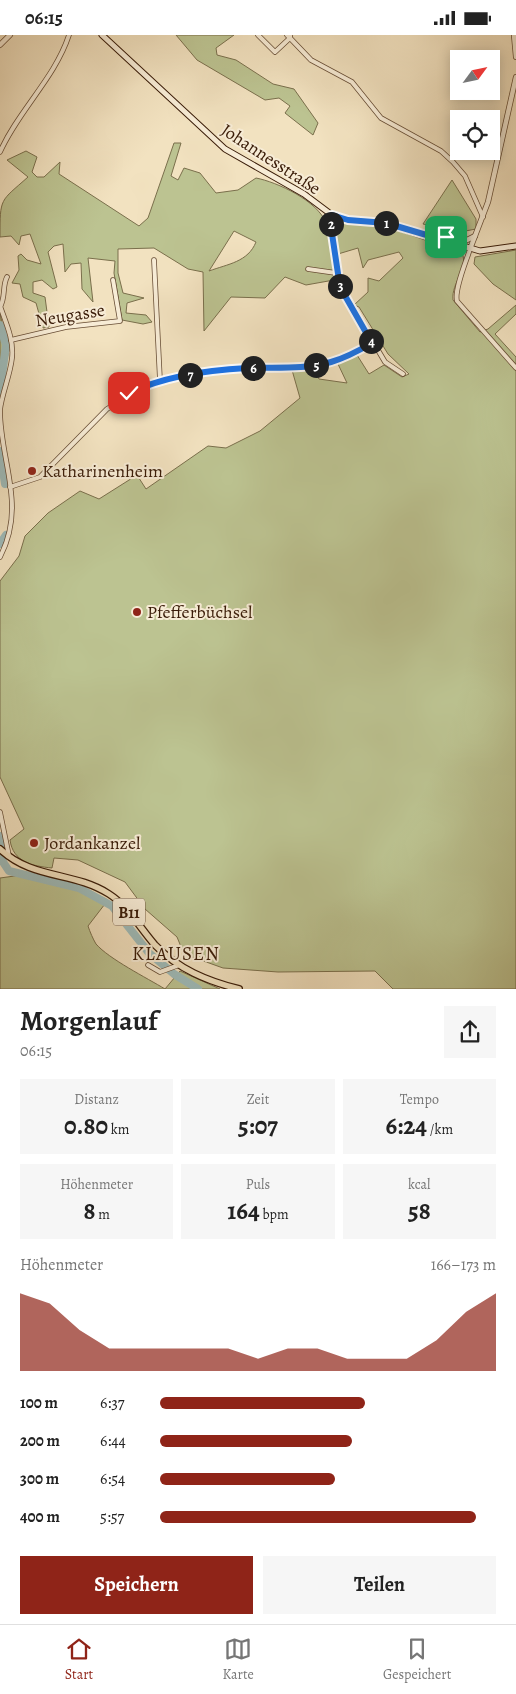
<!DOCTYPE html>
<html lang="de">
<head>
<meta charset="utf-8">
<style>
  :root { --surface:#fff; --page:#f6f6f6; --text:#222; --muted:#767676; --line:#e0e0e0; --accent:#8f2418 }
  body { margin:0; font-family:Alegreya,serif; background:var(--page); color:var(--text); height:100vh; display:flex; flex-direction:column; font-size:19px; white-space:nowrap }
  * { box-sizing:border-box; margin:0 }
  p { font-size:16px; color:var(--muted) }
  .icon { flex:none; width:28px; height:28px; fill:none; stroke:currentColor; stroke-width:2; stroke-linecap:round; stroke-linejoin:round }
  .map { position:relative; height:954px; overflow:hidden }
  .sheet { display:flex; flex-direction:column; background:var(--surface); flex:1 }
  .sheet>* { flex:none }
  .needle { width:32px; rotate:57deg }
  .buttons { position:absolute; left:450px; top:15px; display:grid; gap:10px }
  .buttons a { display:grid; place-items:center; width:50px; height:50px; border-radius:0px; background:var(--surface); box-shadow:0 2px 12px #0003; font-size:25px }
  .pin { position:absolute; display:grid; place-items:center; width:42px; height:42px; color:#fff; margin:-21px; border-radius:10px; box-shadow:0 2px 8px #0006 }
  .km { position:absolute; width:25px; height:25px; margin:-12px; border-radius:50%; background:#222; color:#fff; font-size:14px; line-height:25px; text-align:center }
  .round { display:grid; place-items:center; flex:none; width:52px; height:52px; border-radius:0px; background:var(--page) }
  .overview { display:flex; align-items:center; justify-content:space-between; height:85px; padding:0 20px }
  h1 { font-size:28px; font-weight:700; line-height:38px }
  .figures { display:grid; grid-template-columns:repeat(3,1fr); gap:8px; height:85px; padding:5px 20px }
  .figures div { display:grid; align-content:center; border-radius:0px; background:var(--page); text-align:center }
  .figures b { font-size:25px; font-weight:700 }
  .figures small { font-size:14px; font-weight:400 }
  .figures p { font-size:14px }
  .chart { height:140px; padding:10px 20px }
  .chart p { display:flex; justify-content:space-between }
  .chart svg { width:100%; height:90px; margin-top:5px; fill:var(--accent); opacity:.7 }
  .primary-button { display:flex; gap:10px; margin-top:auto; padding:10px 20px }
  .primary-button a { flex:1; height:58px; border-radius:0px; background:var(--accent); color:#fff; font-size:20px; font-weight:700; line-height:58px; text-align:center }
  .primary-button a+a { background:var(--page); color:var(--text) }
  ul { padding:0 20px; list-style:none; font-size:16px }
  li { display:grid; grid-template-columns:80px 60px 1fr; align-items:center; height:38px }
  li i { height:12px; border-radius:6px; background:var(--accent) }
  .status { display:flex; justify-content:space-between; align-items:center; height:35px; padding:0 25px; background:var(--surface); direction:ltr }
  .status svg { height:14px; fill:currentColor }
  .tab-bar { display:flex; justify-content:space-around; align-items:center; height:70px; border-top:1px solid var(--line); background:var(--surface); font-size:14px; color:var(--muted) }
  .tab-bar a { display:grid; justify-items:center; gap:2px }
  .tab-bar .active { color:var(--accent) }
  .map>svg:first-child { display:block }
</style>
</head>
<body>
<div class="status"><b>06:15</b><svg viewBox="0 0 49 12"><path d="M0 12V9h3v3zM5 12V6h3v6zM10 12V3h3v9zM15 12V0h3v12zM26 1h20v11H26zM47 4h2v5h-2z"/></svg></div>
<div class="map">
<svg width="516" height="954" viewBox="0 0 516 954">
  <rect width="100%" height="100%" fill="#f2e2c0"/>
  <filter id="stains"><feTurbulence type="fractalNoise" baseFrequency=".004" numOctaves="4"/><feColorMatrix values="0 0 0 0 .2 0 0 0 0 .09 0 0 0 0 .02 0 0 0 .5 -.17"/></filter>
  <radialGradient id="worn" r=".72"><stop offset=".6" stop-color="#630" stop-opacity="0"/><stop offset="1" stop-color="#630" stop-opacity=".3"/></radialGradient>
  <g fill="#bcc391" stroke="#7a6f4c" fill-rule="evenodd">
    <path d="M176,0H234L216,13L217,20L236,25L273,49L294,54L318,88L313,100L285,78L290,71L279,63L265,65L197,25Z"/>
    <path d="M174,108H181L171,141L178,145L184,133L200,138L216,158L238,155L256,143C277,147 318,166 326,188C332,204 332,227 334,245L306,250L285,242L265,263L231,262L204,296L203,237L188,234L154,213L118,214V238L123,258L144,263L127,268L126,278L146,280L152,287L143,289L122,285L114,238L115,226L88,223L93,267L82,254L81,228L71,229L65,237L63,209L54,211L48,217L57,252L53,254L42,245L33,247V258L45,262L49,292L43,293L36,268L23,262L20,249L12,248L19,235L18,221L21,219L27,225L41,229L30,199L21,201L19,210L11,201L0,202C0,162 0,167 28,142L7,125L26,116L37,122L32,137L37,142H44L60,127L59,139L139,191L148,183ZM234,196L256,207C248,227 228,229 209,236Z"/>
    <path d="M452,145L476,184V194L460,197L423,189Z"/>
    <path d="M334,185L388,192L462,218C469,234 451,248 453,265L480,297L488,294L516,270V279L495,299L516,322V954H393L375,936L278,937L223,933L184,919L177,902L145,874L125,847L78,825L54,823L52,833C32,831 13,827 10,805L24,794L0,742V546L19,521L25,501L48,478L80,456L99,464L137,440L146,454L208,411L226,413L260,396L300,363L292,335L313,334L319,344L347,348L338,329L357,320L369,339L384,330L402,342L409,339L388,319L359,272L354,270L368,257V243L379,246L403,223L399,217L368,225L363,233L358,213L338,219L333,192Z"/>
    <path d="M516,215V265L493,249L474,229L475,222Z"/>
    <path d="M0,279L9,315L0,357Z"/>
    <path d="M29,839L83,853L108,865L88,891C90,897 93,904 96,909C109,924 147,943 165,954L180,936L220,954H0V843Z"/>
  </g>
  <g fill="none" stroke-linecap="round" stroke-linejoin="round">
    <g stroke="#9ebcbb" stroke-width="8">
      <path d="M0,290L6,310L0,356"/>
      <path d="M0,416L5,449"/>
      <path d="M0,509L6,500"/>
      <path d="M0,801L3,827L9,836L79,853L112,871L149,918L174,939L198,954"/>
    </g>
    <g stroke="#674d35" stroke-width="5.5">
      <g id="minor">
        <path d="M258,0L275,17L290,3L287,0"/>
        <path d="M290,0V3L311,25L352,47L381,83L441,116L453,127L465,141L483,182"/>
        <path d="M0,117C18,76 55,43 69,0"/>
        <path d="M332,180L336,238L340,251L385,327L403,339"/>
        <path d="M470,214C466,227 454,255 457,266L516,333"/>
        <path d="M154,225L160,346"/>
        <path d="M308,234L336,238"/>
        <path d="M0,271C6,288 14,305 12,323C10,341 2,358 0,375C0,427 27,470 0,522"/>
        <path d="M0,272C6,262 2,251 7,242"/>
        <path d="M11,305L66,292L120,286L113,245"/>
        <path d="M10,452L40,442L107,374L143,352L182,341L246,333H283L330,328L373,308"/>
        <path d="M0,777L9,821"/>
        <path d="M148,930L160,937L179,930"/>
      </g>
    </g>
    <g stroke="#674d35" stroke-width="6">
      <g id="tertiary">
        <path d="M514,0L516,22"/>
        <path d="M0,10L10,0"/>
        <path d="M440,204L446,202L465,206L475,201"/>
        <path d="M470,214L488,167L516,42"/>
      </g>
    </g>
    <g stroke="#391b07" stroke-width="7">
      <path id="secondary" d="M102,0L225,114L304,159L332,180L348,185L386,188L480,216L516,211"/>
    </g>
    <g stroke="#391b07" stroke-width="8">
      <path id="primary" d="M0,814C33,845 73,836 109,859C128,871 140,893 155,910C178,934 207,946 239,954"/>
    </g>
    <use href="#minor" stroke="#f7ecd6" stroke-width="4"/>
    <use href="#tertiary" stroke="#f7ecd6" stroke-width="4.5"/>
    <use href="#secondary" stroke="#f7ecd6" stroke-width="5"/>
    <use href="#primary" stroke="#f2e2c0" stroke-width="5.5"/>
  </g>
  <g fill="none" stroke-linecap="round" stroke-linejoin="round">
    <g stroke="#fff" stroke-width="10">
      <path id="route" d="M129,358C165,341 207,335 247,333C275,332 304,335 331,327C345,323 360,315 372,308L340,252L331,192L332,180L348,185L386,188L440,204L446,202"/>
    </g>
    <use href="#route" stroke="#1a73e8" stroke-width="6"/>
  </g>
  <g fill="#8f2418" stroke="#f7ecd6" stroke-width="2">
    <circle cx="32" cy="436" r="5"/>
    <circle cx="137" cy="577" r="5"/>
    <circle cx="34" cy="808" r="5"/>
  </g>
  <g text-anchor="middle" stroke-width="4" stroke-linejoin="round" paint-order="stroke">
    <rect fill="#f7ecd6" stroke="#725a45" stroke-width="1" x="113" y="863.5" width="32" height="27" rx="4"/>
    <g font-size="16" font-weight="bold" fill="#391b07">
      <text x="129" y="883">B11</text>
    </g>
    <g font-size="18" fill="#391b07" stroke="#f7ecd6">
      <text transform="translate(271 124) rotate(33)" y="6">Johannesstraße</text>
      <text transform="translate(70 280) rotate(-9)" y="6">Neugasse</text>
    </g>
    <g font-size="18" fill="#391b07" stroke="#f7ecd6" text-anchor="start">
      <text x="42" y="442">Katharinenheim</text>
      <text x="147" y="583">Pfefferbüchsel</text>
      <text x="44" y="814">Jordankanzel</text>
    </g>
    <g font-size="19" letter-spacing="1" fill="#391b07" stroke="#f7ecd6">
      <text x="176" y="925">KLAUSEN</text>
    </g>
  </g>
  <rect width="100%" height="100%" filter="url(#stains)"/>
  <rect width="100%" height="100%" fill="url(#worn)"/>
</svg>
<div class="buttons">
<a><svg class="needle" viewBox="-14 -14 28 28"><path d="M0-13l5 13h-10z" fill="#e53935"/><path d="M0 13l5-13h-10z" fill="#767676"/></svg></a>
<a><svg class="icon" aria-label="locate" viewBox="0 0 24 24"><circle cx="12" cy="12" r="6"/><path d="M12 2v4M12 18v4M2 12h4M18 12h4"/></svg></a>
</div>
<div class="pin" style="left:446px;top:202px;background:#1e9e55"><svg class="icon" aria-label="arrive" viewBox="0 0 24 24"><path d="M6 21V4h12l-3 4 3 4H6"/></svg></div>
<div class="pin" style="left:129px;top:358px;background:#d93025"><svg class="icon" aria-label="check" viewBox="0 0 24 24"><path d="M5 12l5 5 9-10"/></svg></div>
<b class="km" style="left:386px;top:188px">1</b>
<b class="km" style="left:331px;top:189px">2</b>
<b class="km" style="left:340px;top:251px">3</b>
<b class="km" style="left:371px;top:306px">4</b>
<b class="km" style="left:316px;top:330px">5</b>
<b class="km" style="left:253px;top:333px">6</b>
<b class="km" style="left:190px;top:340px">7</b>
</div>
<section class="sheet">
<div class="overview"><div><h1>Morgenlauf</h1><p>06:15</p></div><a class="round"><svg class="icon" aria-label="share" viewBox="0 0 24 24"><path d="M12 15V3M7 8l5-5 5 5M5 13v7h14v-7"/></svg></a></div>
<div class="figures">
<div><p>Distanz</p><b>0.80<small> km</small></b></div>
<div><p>Zeit</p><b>5:07</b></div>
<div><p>Tempo</p><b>6:24<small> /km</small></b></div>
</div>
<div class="figures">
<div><p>Höhenmeter</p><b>8<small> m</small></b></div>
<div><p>Puls</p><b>164<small> bpm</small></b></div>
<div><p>kcal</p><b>58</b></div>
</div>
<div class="chart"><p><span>Höhenmeter</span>166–173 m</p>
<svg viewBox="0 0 160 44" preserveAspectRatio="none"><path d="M0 44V6L10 11L20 24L30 33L40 33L50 33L60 33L70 33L80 38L90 33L100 33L110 38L120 38L130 38L140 29L150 15L160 6V44z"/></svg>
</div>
<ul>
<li><b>100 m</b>6:37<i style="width:61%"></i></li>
<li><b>200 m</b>6:44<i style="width:57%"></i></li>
<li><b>300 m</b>6:54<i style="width:52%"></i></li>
<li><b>400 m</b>5:57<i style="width:94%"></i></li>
</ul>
<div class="primary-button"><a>Speichern</a><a>Teilen</a></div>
</section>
<nav class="tab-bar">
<a class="active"><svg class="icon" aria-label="home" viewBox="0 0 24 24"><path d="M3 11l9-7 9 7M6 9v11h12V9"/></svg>Start</a>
<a><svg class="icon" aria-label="map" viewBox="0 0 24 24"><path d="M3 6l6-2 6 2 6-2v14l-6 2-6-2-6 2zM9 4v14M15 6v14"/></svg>Karte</a>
<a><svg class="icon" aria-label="saved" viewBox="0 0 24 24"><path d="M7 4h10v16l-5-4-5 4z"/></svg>Gespeichert</a>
</nav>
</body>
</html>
